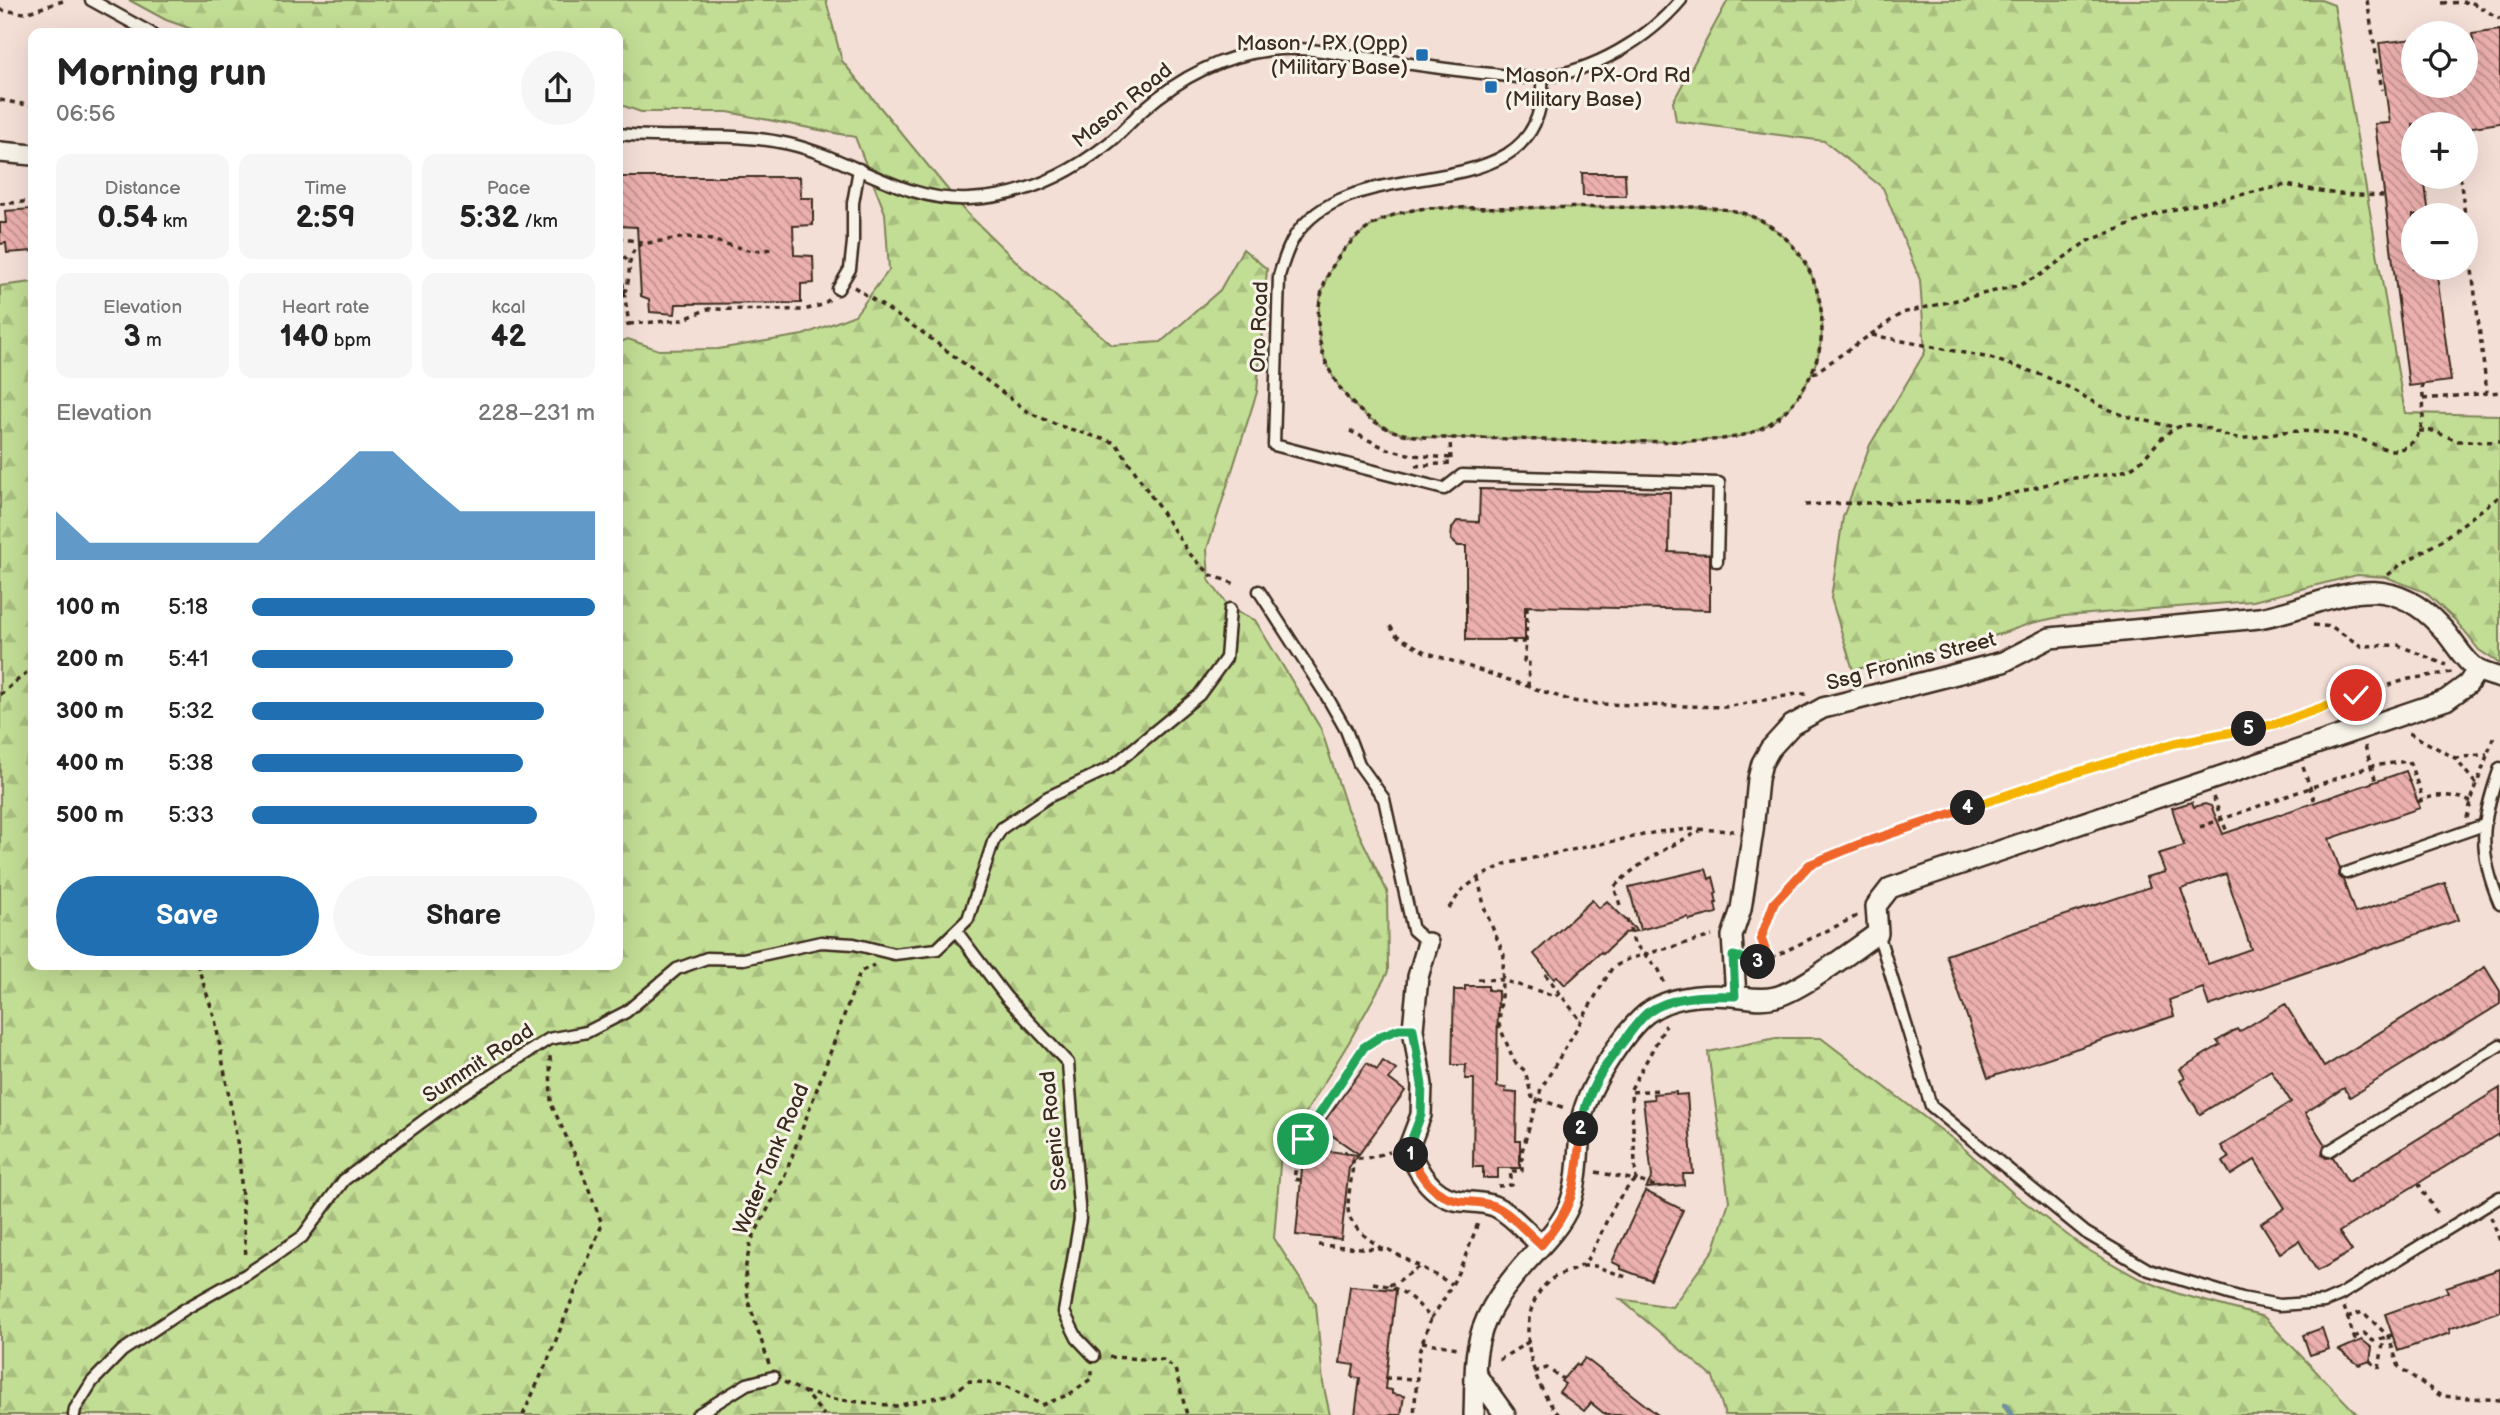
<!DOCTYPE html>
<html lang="en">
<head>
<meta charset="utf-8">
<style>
  :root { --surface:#fff; --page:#f6f6f6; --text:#222; --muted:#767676; --accent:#1f6fb2 }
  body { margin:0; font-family:"Balsamiq Sans",sans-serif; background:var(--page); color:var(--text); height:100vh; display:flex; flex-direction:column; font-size:26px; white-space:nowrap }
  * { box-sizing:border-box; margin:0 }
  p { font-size:23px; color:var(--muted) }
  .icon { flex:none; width:38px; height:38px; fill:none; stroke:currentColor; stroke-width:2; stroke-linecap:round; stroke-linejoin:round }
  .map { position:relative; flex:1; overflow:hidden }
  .drawer { position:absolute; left:28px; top:28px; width:595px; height:942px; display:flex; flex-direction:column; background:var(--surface); border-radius:14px; box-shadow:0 7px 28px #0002 }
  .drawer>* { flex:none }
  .fabs { position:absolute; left:2401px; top:21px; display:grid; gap:14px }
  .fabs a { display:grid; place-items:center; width:77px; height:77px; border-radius:50%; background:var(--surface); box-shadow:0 7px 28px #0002; font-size:35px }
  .pin { position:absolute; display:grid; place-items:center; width:60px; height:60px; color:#fff; margin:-30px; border:4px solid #fff; border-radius:50%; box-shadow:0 2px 7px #0007 }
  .km { position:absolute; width:35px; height:35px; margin:-18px; border-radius:50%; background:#222; color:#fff; font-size:19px; line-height:35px; text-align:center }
  .round { display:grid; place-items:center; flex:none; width:74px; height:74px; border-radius:37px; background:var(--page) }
  .overview { display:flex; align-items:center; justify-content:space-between; height:119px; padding:0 28px }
  h1 { font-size:38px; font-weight:800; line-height:52px }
  .stats { display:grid; grid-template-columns:repeat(3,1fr); gap:10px; height:119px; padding:7px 28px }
  .stats div { display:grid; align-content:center; border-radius:14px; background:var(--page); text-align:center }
  .stats b { font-size:30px; font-weight:800 }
  .stats small { font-size:19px; font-weight:400 }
  .stats p { font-size:19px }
  .chart { height:196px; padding:14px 28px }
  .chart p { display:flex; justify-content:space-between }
  .chart svg { width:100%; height:126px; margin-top:7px; fill:var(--accent); opacity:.7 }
  .button { display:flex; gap:14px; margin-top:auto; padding:14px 28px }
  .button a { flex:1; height:80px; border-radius:42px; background:var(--accent); color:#fff; font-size:28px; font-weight:800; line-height:80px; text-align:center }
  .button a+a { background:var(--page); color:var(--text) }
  ul { padding:0 28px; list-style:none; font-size:23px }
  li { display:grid; grid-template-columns:112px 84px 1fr; align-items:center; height:52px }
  li i { height:18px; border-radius:9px; background:var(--accent) }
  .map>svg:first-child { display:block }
</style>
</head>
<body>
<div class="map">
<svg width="2500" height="1415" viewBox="0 0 2500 1415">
  <defs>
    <pattern id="forest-firs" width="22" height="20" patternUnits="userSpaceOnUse" patternTransform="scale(1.75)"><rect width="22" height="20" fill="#c2dd94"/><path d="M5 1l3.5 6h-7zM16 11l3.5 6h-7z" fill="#a8be7f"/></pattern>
    <pattern id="building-back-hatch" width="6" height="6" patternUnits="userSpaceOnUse" patternTransform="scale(1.75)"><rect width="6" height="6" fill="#ecb0ae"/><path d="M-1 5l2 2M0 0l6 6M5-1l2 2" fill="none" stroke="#c08f8d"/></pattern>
  </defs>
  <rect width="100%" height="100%" fill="#f4dfd7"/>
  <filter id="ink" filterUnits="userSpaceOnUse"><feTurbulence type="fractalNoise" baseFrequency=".0143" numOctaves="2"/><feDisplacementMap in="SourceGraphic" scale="14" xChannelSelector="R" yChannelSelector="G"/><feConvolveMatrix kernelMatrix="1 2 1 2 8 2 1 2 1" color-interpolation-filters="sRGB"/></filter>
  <g filter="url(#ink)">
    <g fill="url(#forest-firs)" stroke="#7e8459" stroke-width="2">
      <path d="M129,0H826L842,61L967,213L1023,268L1112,345L1161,342L1220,290L1243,249L1267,269L1257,392L1207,549L1209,580L1230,609L1255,620L1321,729L1347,809L1387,891L1388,972L1349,1042L1281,1153L1274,1238L1316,1304L1323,1383L1330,1415H0V286L33,282V964H618V343L628,339L659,350L718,349L803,335L855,315L889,270L885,213L855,137L728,112H641L618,104V33H203L166,20Z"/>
      <path d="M1728,0H2321L2334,5L2405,413L2500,415V664L2479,650L2455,620L2425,592L2386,577L2357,575L2253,601L2064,616L2032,623L1994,636L1853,670L1831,598L1843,517L1870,445L1925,352L1920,280L1883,188L1824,141L1676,121L1673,102Z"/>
      <path d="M1776,1038H1821L1958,1143L2014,1194L2083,1247L2138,1278L2179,1294L2264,1317L2358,1415H1725L1713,1377L1620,1299L1672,1307L1714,1249L1729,1201L1708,1052Z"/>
    </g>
    <path fill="#c2dd94" stroke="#7e8459" stroke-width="2" d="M1702,207C1717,209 1733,209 1748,215C1795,232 1822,278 1822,326C1822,368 1795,415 1755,431C1732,441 1707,440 1682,441C1647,442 1612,442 1576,441C1543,440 1510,439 1476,438C1453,438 1430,439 1408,435C1369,428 1339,395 1325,360C1314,331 1316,297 1331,269C1352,231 1387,211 1429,208Z"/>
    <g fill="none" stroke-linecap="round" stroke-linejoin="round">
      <path stroke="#6f919e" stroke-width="6" d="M2005,1405L2012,1415"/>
    </g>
    <g fill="url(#building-back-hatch)" stroke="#3b2a1e" stroke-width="2" fill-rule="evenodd">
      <path d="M2500,30V123L2466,128V124H2413V177H2424L2429,215H2413V268H2436L2451,381L2409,386L2375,124L2390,123L2379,43L2413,39V86H2466V61L2476,59L2472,34Z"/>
      <path d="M1582,173H1625L1626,196H1583Z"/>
      <path d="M618,177H800L801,198H813V225L793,226L794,255L813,256L814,283L801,284V303L676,304L675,314L650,312L649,299L641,296L637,227L618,226Z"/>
      <path d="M31,209V222H33V251L7,253L6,243L0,244V223H6L5,211Z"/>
      <path d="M1480,489L1670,492L1669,552L1710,554V610L1525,606V640H1466V546H1458L1451,540L1452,528L1457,521L1479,522Z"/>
      <path d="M2406,771L2420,808L2329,839L2340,869L2339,876L2343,880L2355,913L2445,883L2458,920L2209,1006L2203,988L2169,1000L2174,1016L1988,1078L1946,955L2150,887L2146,877L2165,872L2158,854L2184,846L2172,808L2192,802L2194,807L2205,804L2211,806L2223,834ZM2226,874L2251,949L2208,964L2181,889Z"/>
      <path d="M1706,869L1709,879L1713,877L1717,893L1715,894L1717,903H1715L1717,913L1689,920L1688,917L1640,930L1629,887Z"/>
      <path d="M1592,900L1599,908L1607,901L1637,931L1625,933L1603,954L1601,952L1565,985L1557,976L1554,979L1534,954Z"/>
      <path d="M2485,967L2500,991V1004L2350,1097L2344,1088L2305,1113L2325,1145L2322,1154L2326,1158L2333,1157L2348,1182L2500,1088V1133L2339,1232L2352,1251L2323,1268L2317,1271L2299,1241L2280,1253L2261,1223L2285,1208L2255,1160L2231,1175L2223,1162L2229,1158L2221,1146L2291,1102L2271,1070L2200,1114L2180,1081L2185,1078L2180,1069L2220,1045L2217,1041L2237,1029L2239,1032L2285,1004L2324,1067Z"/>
      <path d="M1465,986H1488V990L1498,991L1497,1087L1506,1088L1505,1092L1517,1093L1516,1141H1520V1168H1498V1178H1483V1167H1473L1474,1079H1465L1466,1065H1452L1454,990H1465Z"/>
      <path d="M1383,1061L1396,1070L1389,1079L1405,1091L1359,1154L1320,1127L1367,1063L1377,1070Z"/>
      <path d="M1676,1092V1095L1687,1094L1693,1174H1683L1684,1185L1646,1188L1652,1177L1643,1100L1654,1099L1653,1094Z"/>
      <path d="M1314,1149L1358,1155L1349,1167L1341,1239L1296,1235L1303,1158L1313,1160Z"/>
      <path d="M1645,1191L1683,1210L1651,1280L1621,1269V1266L1612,1262Z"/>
      <path d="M2500,1269V1311L2449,1329L2450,1333L2398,1351L2385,1314L2448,1292L2446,1287Z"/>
      <path d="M1350,1286L1396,1290L1385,1389L1392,1390V1394L1404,1396L1401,1415H1355L1360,1378L1352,1377L1354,1365L1340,1363Z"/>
      <path d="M2322,1328L2329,1349L2310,1355L2303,1335Z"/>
      <path d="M2362,1340L2372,1348L2370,1361L2359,1365L2339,1350Z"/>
      <path d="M1585,1358L1612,1379L1658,1415H1606L1591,1403L1584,1411L1559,1392L1565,1384L1561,1381L1576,1364L1579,1366Z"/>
    </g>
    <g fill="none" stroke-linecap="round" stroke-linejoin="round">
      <g stroke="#3b2a1e" stroke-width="15">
        <g id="service">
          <path d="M91,0L151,33"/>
          <path d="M1542,77C1549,219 1355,144 1295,236C1287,249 1283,262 1279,276L1274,445L1444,489L1462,475L1719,483L1717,561"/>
          <path d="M618,134C674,140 733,131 789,144C850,158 904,202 969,199C1019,197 1065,177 1105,146C1119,136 1130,122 1143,110C1179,78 1221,56 1270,50C1298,46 1327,52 1355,56C1401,62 1446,70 1492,74C1508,76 1527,79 1543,77C1594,71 1648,39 1681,0"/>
          <path d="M838,289L850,269L853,242V203L859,169"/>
          <path d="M1259,591L1326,695L1346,730L1359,764L1384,799L1413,930L1428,943"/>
          <path d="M2500,768C2481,822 2477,850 2500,904"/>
          <path d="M2346,873L2484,825"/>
          <path d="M957,932L1006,997L1068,1063L1080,1219L1064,1312L1077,1338L1094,1356"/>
          <path d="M1878,933L1931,1106L2086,1233L2149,1270L2242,1298L2279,1305L2324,1302L2340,1295L2500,1197"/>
          <path d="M2329,1151L2500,1045"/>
          <path d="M74,1415L75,1409L92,1382L122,1351L185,1309L247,1274L302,1237L344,1180L446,1104L549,1039L587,1032L626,1012L677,969L707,958L743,959L821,942L854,944L894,954L937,949L968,919L993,842L1002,828L1048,797L1110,768L1199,695L1226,658L1230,609"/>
          <path d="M697,1415L747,1384L773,1377"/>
        </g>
      </g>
      <g stroke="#3b2a1e" stroke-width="24">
        <g id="minor">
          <path d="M0,152L33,155"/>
          <path d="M1428,943L1418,977L1413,1029L1422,1085L1421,1115L1408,1149C1418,1171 1430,1194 1455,1200C1468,1203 1481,1201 1494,1206C1511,1213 1527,1233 1541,1245"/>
          <path d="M1736,996L1732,936L1741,909L1753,831L1758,779L1762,763L1770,749L1792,725L1823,708L2003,662L2050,638L2259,618C2328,606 2380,561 2440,626C2453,639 2461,657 2475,668C2481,673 2492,675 2500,678"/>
          <path d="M1477,1376L1505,1415"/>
          <path d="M1474,1415C1475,1396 1474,1369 1477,1351C1482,1318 1499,1294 1521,1268C1537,1249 1559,1230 1569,1206C1580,1178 1577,1146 1582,1117C1588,1088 1623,1033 1646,1014C1669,996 1705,994 1733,996C1747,997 1760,1001 1775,997C1801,991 1853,950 1878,933L1876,906L1890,888L2446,700L2468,684L2477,670"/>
        </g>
      </g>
      <g stroke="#3b2a1e" stroke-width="3.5" stroke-dasharray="5 5" stroke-linecap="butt">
        <path d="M2367,0L2382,90"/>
        <path d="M2442,3L2471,2L2500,19"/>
        <path d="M0,10L25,13L66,0"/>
        <path d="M0,100L33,106"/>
        <path d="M2460,177L2465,215"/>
        <path d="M0,204L33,201"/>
        <path d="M1702,207C1717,209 1733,209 1748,215C1795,232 1822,278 1822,326C1822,368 1795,415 1755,431C1732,441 1707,440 1682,441C1647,442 1612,442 1576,441C1543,440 1510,439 1476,438C1453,438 1430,439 1408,435C1369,428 1339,395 1325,360C1314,331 1316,297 1331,269C1352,231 1387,211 1429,208Z"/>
        <path d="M2466,221L2487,392"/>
        <path d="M618,238L647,243L688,237L707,239L752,251L774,249"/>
        <path d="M618,248L628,262"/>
        <path d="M618,253L629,324L618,327"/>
        <path d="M854,287L922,332L1030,413L1057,425L1116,443L1189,553L1211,575L1238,585"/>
        <path d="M624,293C634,276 623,255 641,244"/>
        <path d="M629,324L682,320L708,309L804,310L822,305L830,299"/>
        <path d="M1872,335L1990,358L2042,375L2070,388L2098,405L2125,416L2174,427"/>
        <path d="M1813,374L1902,313L2020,285L2040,275L2086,242L2162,212L2286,185L2337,194L2384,196"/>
        <path d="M2423,399L2500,392"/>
        <path d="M1350,431L1387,449L1412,455L1451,458"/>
        <path d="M2419,431H2433L2458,441L2500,442"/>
        <path d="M1415,466L1451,463L1450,438"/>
        <path d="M1805,505C1869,501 1932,505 1996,497C2020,493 2044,484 2068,479C2087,476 2107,477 2126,470C2151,461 2159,427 2188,425C2206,424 2222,437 2239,438C2253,439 2267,434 2281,432C2307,430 2335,432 2360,439C2374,443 2386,453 2400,449C2428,441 2424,406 2422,385"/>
        <path d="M2388,575L2400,565L2439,542L2500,496"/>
        <path d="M2313,625L2332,627L2361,646L2398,645L2446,665"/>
        <path d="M1390,626L1396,635L1425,652L1572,701L1598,704L1725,707L1797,694H1810"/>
        <path d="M1514,640L1513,642H1526L1524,661H1529L1528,687"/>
        <path d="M1526,642L1527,606"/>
        <path d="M0,695L33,667"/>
        <path d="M2409,733L2455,758L2476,784"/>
        <path d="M2365,746L2376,782"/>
        <path d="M2455,758L2487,754"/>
        <path d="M2303,767L2315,802"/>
        <path d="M2213,797L2227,832"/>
        <path d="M2418,802C2434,793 2454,794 2471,802"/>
        <path d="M2467,818L2472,798L2495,733"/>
        <path d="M2200,827L2371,766L2409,761L2423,799"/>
        <path d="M1478,878L1485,910L1504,955L1499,1025L1514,1061L1525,1071L1532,1097L1565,1108"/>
        <path d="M1620,905L1614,887C1642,860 1665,849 1700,831"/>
        <path d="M1449,908L1462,890L1478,878L1505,864L1657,832L1694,829L1734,831"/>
        <path d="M1627,919L1634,943L1659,970L1665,985"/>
        <path d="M1769,960L1761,938L1774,903L1787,887L1809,865L1842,850L2058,778L2175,742L2279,723L2356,695L2409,679L2452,672"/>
        <path d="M1752,961H1765L1859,915"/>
        <path d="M197,964L215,1019L239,1152L246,1258"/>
        <path d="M1545,974L1581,1021"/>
        <path d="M1478,979L1502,980L1555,996L1561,993"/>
        <path d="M1631,1089L1666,1025"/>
        <path d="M2498,1135L2500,1138"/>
        <path d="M1344,1151L1353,1158"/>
        <path d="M1596,1172L1636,1180L1631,1092L1661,1090"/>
        <path d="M1300,1180L1294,1179L1298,1153L1303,1139L1364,1047L1381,1036L1394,1031"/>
        <path d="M2418,1183L2439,1217"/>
        <path d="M1498,1186L1512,1185L1510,1171H1522V1151L1541,1089L1612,968L1628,959L1712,936"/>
        <path d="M2491,1217L2500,1241"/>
        <path d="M1318,1245L1389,1250L1452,1284"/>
        <path d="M1382,1249C1372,1241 1356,1231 1350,1218C1344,1205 1354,1174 1353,1158H1367L1390,1152"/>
        <path d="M1582,1266H1595L1626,1277"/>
        <path d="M1373,1283C1405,1289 1409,1295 1431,1318L1419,1352L1414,1415"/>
        <path d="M1389,1285L1397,1282L1420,1266"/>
        <path d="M2344,1307L2356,1343"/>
        <path d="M2347,1317L2363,1312L2388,1336L2399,1367L2441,1396L2500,1400"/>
        <path d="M1431,1318C1453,1289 1467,1254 1479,1220"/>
        <path d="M2354,1337L2364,1333L2373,1341L2392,1335"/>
        <path d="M1422,1342L1458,1348"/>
        <path d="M1109,1357L1163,1360L1175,1369L1187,1415"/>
        <path d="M1499,1360L1530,1341"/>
        <path d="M2370,1361L2379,1368"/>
        <path d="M769,1364L748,1300L745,1270L751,1241L784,1178L860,972L874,965"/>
        <path d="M2379,1369L2384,1338"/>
        <path d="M1534,1372L1547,1368L1563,1379"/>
        <path d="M1385,1378L1418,1379"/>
        <path d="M784,1382L804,1392L824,1415"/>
        <path d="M804,1392L833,1399L896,1406L952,1394L969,1381L1004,1385L1042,1405L1070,1394L1092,1378V1369"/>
        <path d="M523,1415L548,1360L602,1224L580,1166L551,1104L550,1055"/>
        <path d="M1559,1415C1530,1382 1512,1316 1548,1282C1561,1270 1579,1273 1588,1258C1605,1231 1610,1201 1636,1180L1658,1187"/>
      </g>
      <use href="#service" stroke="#f7f3e8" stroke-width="10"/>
      <use href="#minor" stroke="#f7f3e8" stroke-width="19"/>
    </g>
  </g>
  <g fill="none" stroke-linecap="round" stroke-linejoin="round" filter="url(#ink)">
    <g stroke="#fff" stroke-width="14">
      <path id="split-1" d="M1303,1139L1364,1047L1381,1036L1399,1029H1413L1422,1085L1421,1115L1408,1149L1411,1155"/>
    </g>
    <g stroke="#fff" stroke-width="14">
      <path id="split-2" d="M1411,1155C1419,1175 1433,1195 1456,1200C1468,1203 1482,1201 1494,1206C1511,1213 1527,1233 1541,1245C1578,1203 1575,1181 1581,1129"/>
    </g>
    <g stroke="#fff" stroke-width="14">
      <path id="split-3" d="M1581,1129C1585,1093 1604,1066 1626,1038C1632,1030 1639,1020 1647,1013C1672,995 1706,995 1735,996L1733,956L1758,962"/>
    </g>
    <g stroke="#fff" stroke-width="14">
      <path id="split-4" d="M1758,962L1769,960L1761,938L1774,903L1809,865L1860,844L1968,808"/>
    </g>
    <g stroke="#fff" stroke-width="14">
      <path id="split-5" d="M1968,808L2058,778L2175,743L2249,729"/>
    </g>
    <g stroke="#fff" stroke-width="14">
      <path id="split-6" d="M2249,729L2279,723L2356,695"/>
    </g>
    <use href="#split-1" stroke="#22a559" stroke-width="9"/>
    <use href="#split-2" stroke="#f0652b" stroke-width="9"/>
    <use href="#split-3" stroke="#22a559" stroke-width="9"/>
    <use href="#split-4" stroke="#f0652b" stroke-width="9"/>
    <use href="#split-5" stroke="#f5b400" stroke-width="9"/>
    <use href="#split-6" stroke="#f5b400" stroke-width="9"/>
  </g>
  <g fill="#1f6fb2" stroke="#f7f3e8" stroke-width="2.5">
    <rect x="1415" y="48" width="14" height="14" rx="3.5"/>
    <rect x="1484" y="80" width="14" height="14" rx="3.5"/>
  </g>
  <g text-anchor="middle" stroke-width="6" stroke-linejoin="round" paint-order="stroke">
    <g font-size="21" fill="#3b2a1e" stroke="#f7f3e8" text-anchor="end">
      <text x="1408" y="50">Mason / PX (Opp)<tspan x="1408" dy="24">(Military Base)</tspan></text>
      <text x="1505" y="82" text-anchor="start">Mason / PX-Ord Rd<tspan x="1505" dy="24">(Military Base)</tspan></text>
    </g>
    <g font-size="21" fill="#3b2a1e" stroke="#f7f3e8">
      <text transform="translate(1122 105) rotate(-39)" y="7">Mason Road</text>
      <text transform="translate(1259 327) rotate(-88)" y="7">Oro Road</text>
      <text transform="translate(1911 661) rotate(-15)" y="7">Ssg Fronins Street</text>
      <text transform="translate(478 1063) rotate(-33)" y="7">Summit Road</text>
      <text transform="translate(1053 1131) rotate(-96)" y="7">Scenic Road</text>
      <text transform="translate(771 1159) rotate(-67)" y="7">Water Tank Road</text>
    </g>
  </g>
</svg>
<div class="fabs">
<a><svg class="icon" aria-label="locate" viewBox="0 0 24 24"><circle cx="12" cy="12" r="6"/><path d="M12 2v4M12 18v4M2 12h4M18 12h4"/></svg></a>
<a>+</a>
<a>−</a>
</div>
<div class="pin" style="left:1303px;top:1139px;background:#1e9e55"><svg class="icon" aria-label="arrive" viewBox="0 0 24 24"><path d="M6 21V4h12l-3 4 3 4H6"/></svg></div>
<div class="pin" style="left:2356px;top:695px;background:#d93025"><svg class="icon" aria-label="check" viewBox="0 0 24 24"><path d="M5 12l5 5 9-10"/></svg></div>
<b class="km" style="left:1411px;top:1155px">1</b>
<b class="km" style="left:1581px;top:1129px">2</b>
<b class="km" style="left:1758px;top:962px">3</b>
<b class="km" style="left:1968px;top:808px">4</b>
<b class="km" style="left:2249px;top:729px">5</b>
<section class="drawer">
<div class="overview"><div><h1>Morning run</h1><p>06:56</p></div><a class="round"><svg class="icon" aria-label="share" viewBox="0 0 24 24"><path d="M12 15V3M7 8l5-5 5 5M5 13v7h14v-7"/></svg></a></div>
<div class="stats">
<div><p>Distance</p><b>0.54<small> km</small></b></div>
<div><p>Time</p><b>2:59</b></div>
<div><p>Pace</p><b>5:32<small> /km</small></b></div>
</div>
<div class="stats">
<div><p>Elevation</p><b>3<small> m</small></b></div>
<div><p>Heart rate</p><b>140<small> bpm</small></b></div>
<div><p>kcal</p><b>42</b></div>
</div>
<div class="chart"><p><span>Elevation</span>228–231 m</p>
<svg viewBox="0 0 160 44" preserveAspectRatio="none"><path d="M0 44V27L10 38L20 38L30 38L40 38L50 38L60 38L70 27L80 17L90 6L100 6L110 17L120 27L130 27L140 27L150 27L160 27V44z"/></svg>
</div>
<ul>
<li><b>100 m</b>5:18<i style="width:100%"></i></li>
<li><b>200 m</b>5:41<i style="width:76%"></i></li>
<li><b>300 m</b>5:32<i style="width:85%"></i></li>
<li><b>400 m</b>5:38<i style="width:79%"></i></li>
<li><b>500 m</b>5:33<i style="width:83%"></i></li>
</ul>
<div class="button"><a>Save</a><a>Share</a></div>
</section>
</div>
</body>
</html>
